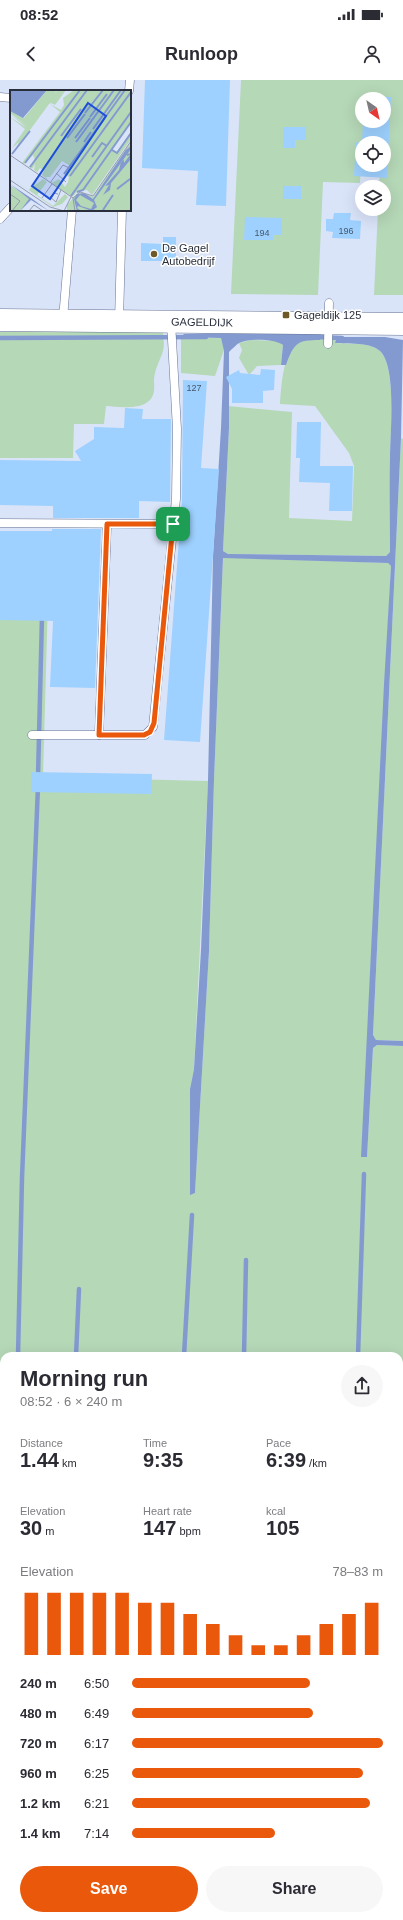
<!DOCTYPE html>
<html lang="en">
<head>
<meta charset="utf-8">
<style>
  :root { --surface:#fff; --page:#f7f7f7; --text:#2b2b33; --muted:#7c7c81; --accent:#ea580c }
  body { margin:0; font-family:Arial,sans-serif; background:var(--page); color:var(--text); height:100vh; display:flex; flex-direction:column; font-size:15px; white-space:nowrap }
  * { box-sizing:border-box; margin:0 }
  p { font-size:13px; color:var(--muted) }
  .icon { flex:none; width:22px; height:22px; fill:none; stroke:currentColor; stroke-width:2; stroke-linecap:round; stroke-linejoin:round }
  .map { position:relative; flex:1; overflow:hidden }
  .panel { position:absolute; left:0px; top:1272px; width:403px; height:568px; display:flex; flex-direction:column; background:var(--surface); border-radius:12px 12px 0 0; box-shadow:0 4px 16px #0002 }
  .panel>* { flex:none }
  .needle { width:26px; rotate:146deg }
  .tools { position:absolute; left:355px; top:12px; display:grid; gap:8px }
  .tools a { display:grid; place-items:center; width:36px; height:36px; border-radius:50%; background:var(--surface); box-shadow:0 4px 16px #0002; font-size:20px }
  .pin { position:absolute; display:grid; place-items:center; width:34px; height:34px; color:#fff; margin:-17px; border-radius:8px; box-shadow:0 2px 6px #0006 }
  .round { display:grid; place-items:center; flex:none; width:42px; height:42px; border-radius:21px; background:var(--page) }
  .head { display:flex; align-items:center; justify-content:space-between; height:68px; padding:0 20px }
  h1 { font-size:22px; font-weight:700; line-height:30px }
  .metrics { display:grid; grid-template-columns:repeat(3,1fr); gap:6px; height:68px; padding:4px 20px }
  .metrics div { display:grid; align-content:center }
  .metrics b { font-size:20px; font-weight:700 }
  .metrics small { font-size:11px; font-weight:400 }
  .metrics p { font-size:11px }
  .chart { height:112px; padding:8px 20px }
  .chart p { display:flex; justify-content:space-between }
  .chart svg { width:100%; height:72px; margin-top:4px; stroke:var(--accent); stroke-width:6 }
  .primary-button { display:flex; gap:8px; margin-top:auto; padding:8px 20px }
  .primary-button a { flex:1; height:46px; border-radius:24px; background:var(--accent); color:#fff; font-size:16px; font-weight:700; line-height:46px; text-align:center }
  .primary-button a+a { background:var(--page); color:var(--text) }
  ul { padding:0 20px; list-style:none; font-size:13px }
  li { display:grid; grid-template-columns:64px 48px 1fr; align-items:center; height:30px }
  li i { height:10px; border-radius:5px; background:var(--accent) }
  .status { display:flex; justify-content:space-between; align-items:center; height:28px; padding:0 20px; background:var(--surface); direction:ltr }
  .status svg { height:11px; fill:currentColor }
  header { display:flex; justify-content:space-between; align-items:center; height:52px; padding:0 20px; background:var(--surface); font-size:18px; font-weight:700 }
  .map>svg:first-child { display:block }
</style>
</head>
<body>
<div class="status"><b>08:52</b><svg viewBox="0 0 49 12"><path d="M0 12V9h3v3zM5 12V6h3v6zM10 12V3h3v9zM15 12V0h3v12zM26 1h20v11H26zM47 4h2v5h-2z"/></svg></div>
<header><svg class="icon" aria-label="back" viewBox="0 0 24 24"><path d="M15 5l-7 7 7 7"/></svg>Runloop<svg class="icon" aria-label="person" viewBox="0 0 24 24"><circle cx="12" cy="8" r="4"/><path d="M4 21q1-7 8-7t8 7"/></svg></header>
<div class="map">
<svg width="403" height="1840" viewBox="0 0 403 1840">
  <rect width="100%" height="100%" fill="#dae4f9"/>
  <g fill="#b5d8b7" fill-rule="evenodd">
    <path d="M241,0H403V215H374L378,129H384V107H379L380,85H384V19H362V41H364L360,103L323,102L318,215L231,214Z"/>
    <path d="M162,249C167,274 161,272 155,293C153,300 155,305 154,311C151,332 120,327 106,326L104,344H74L73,378H0V252Z"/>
    <path d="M181,257L221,258L224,270L215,296L181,293Z"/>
    <path d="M337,257L336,263C348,264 370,262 380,271C397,288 390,354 390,378C389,409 390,441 390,472L386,476L228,474L223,471L229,348L228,326L292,332L289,438L352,441L354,386L349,373L315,326L280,324C281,309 283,272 297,263C305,259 327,259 337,257Z"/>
    <path d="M251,260L278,261L283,265L281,285L257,286L249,295L239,278L242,270L239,263Z"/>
    <path d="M401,358L403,359V961L376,960L373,955Z"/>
    <path d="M227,477L388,483L391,486L368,945L367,1076L373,968L377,965L403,966V1840H0V518H48L43,697L208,701L194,989L190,1009V1114L195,1113L209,871L214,700L223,478ZM4,1276H399V1836H4Z"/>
  </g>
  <path fill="#839ad0" d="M232,253L321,254L320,260C297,260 294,263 286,285H281L283,265C275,259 249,258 239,263C236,265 232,269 229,272V348L223,471L228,474L386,476L390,472C390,441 389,409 390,378C390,354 397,287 380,271C370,262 348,264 335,263L337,257H385L403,260L401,358L373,955L376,960L403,961V966L377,965L373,968L367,1077H361L384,604L391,486L388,483L223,478L214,700L209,871L195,1113L190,1115V1009L194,989L201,870L208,701L213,476L221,348L224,271L221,258L181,257L184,254Z"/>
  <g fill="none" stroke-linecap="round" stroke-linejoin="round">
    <g stroke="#839ad0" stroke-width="4.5">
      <path d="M315,257L342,258"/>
      <path d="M0,258L206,257"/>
      <path d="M38,697L42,536"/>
      <path d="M18,1276L22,1098L38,706"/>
      <path d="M76,1276L79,1209"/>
      <path d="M184,1276L192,1135"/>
      <path d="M244,1276L246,1180"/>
      <path d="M358,1276L364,1094"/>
      <path d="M399,1674H403"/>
      <path d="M1,1840L4,1751"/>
      <path d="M58,1840V1836"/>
      <path d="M163,1840L164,1836"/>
      <path d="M223,1840V1836"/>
      <path d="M333,1840L334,1836"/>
    </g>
  </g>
  <g fill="#9ed1ff" fill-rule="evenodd">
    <path d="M145,0H230L226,126L196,125L198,91L142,88Z"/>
    <path d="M364,16L391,17L387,98L354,96L356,62L362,63L363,41H384V19H364ZM362,63H384V85H362Z"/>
    <path d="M283,47H306V60H295V68H283Z"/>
    <rect x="283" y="106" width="18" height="13"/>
    <path d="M334,133H351L350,140L361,141L360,159L332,158L333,152L326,151V139H333Z"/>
    <path d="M245,137L282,138V155H273V160H244Z"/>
    <path d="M163,157H176V181H141V163L163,164Z"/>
    <path d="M261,289L275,290L274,310L263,311V323H232V309L226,297L239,290L240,293L260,295Z"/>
    <path d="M183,300L207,301L201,388L219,389L200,662L164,660L182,419Z"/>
    <path d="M125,328L143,329L142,339H171L170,422L139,421V438H53V426L0,425V380L81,381L75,371L94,359V347L124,348Z"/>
    <path d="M297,342H321L320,386H353L352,431H329L330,403L299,402L300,378H296Z"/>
    <path d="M52,449H101L95,608L50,607L53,541L0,540V451H52Z"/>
    <path d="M31,692L152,694L151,714L31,712Z"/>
  </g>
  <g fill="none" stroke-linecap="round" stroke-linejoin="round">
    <g stroke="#677493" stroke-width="9">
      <g id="lane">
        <path d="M129,11L130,0"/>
        <path d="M0,17L11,18"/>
        <path d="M0,139L11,127"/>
        <path d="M63,239L72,130"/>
        <path d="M119,241L122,130"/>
        <path d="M328,264L329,223"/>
        <path d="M0,443L173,444"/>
        <path d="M32,655H145L153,647L176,419L177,349L171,242"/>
        <path d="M99,655L107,445"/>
      </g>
    </g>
    <g stroke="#677493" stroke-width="23">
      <path id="secondary" d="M0,240L403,244"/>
    </g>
    <use href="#lane" stroke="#fff" stroke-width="8"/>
    <use href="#secondary" stroke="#fff" stroke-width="22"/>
  </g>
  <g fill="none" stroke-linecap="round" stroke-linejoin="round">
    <g stroke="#fff" stroke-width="8">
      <path id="route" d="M107,444H173L154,643L150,652L144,655H99Z"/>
    </g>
    <use href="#route" stroke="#ea580c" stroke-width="5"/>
  </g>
  <g fill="#6e5928" stroke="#fff" stroke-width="1.5">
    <circle cx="154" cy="174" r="4"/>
    <rect x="282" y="231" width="8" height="8" rx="2"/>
  </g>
  <g text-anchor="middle" stroke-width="3" stroke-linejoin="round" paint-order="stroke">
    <g font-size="9" fill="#46576c">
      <text x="346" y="154">196</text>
      <text x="262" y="156">194</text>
      <text x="194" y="311">127</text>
    </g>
    <g font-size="11" fill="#282e3b" stroke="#fff" text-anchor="start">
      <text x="162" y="172">De Gagel<tspan x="162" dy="13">Autobedrijf</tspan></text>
      <text x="294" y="239">Gageldijk 125</text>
    </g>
    <g font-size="11" fill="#282e3b" stroke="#fff">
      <text transform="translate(202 242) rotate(1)" y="4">GAGELDIJK</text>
    </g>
  </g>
  <g transform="translate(10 10)">
    <rect width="121" height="121" fill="#dae4f9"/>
    <path d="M37,0H47L44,4L48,0H56L45,15L41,13L39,14L4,62L9,52L2,58L15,39L0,27L17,38L0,24L19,37L0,23V21L14,28ZM64,0H121V32L102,59L107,62L121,42V49L82,105L77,100L68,101L62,107L41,93L49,89L55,97L58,92L59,87L54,84L60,76L52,71L40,87H36L38,90L32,85L34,81L30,78L27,82L24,80L25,74L22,79L18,76H21L25,70L23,65L14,74L12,73L50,22L40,14L51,20L54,15L53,8ZM121,52V121H57V115L67,104L73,103L83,107ZM0,87L19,100L29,87L24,96L33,89L37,92L27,105L43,116L55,104L58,107L52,114L43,117ZM0,95L20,109L10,121H0Z" fill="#b5d8b7"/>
    <path d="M0,0H37L13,28L0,21ZM121,52L116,60L121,56V59L84,110L87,117L82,121L68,116L67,118L71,121H67L64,109L67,104L74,103L83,109ZM70,105L84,113L81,119L71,116L66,110ZM121,63V69L101,93L100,100L93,105L99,95L95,96L109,80L111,72L114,70V73L120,65L117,66V64ZM0,94L21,108L39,121L21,110L10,121L19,109Z" fill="#839ad0" fill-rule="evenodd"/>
    <path fill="none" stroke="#839ad0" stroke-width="2" d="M75,23L93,0M80,27L97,4M83,39L111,0M51,46L71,19M57,48L75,24M65,48L80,28M66,52L104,0M74,52L81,42M102,60L107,63L121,43M2,64L20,41M82,67L92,53L97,56M15,73L70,0M20,77L77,0M54,84L115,0M60,86L121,2M107,99L120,89M67,102L73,100L121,32M61,106L121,22M93,120L103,105"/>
    <path fill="none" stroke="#939bad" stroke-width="1" d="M0,65L63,108M46,83L56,92M0,90L40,117L54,121M40,93L53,75L59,78M0,104L10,111L2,121M48,104L44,103L40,107L46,112L51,100M32,108L42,94M63,108L70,102L83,106L121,51M63,108L65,121M19,121L24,115L33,121M54,121L61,107"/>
    <path fill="#1d4ed8" fill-opacity="0.15" stroke="#1d4ed8" stroke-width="2" d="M78,13L96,26L40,109L22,96Z"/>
    <rect width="121" height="121" fill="none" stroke="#282e3b" stroke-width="2"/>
  </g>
</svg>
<div class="tools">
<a><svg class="needle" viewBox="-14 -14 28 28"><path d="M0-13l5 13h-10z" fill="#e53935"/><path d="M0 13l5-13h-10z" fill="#7c7c81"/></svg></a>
<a><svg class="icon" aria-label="locate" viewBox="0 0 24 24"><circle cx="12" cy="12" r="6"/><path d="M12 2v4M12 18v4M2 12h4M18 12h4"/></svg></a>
<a><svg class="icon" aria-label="layers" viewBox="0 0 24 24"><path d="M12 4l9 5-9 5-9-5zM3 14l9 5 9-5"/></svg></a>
</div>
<div class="pin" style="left:173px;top:444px;background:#1e9e55"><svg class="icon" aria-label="arrive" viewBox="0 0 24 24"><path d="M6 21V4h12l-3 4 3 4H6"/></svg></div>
<section class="panel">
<div class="head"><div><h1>Morning run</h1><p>08:52 · 6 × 240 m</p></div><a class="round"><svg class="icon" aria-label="share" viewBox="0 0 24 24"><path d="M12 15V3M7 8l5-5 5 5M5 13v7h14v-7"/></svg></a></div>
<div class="metrics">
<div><p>Distance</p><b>1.44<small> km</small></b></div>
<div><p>Time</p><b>9:35</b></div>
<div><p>Pace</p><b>6:39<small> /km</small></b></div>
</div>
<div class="metrics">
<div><p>Elevation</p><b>30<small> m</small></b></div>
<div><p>Heart rate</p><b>147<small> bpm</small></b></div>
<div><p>kcal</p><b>105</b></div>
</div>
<div class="chart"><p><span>Elevation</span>78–83 m</p>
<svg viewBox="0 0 160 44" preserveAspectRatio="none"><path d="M5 44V6M15 44V6M25 44V6M35 44V6M45 44V6M55 44V12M65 44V12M75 44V19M85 44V25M95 44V32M105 44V38M115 44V38M125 44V32M135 44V25M145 44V19M155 44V12"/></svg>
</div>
<ul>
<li><b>240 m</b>6:50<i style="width:71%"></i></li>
<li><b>480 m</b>6:49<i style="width:72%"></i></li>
<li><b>720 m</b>6:17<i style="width:100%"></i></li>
<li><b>960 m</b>6:25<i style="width:92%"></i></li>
<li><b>1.2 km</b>6:21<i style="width:95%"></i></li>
<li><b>1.4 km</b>7:14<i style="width:57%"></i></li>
</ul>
<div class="primary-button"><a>Save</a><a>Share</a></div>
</section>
</div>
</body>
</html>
